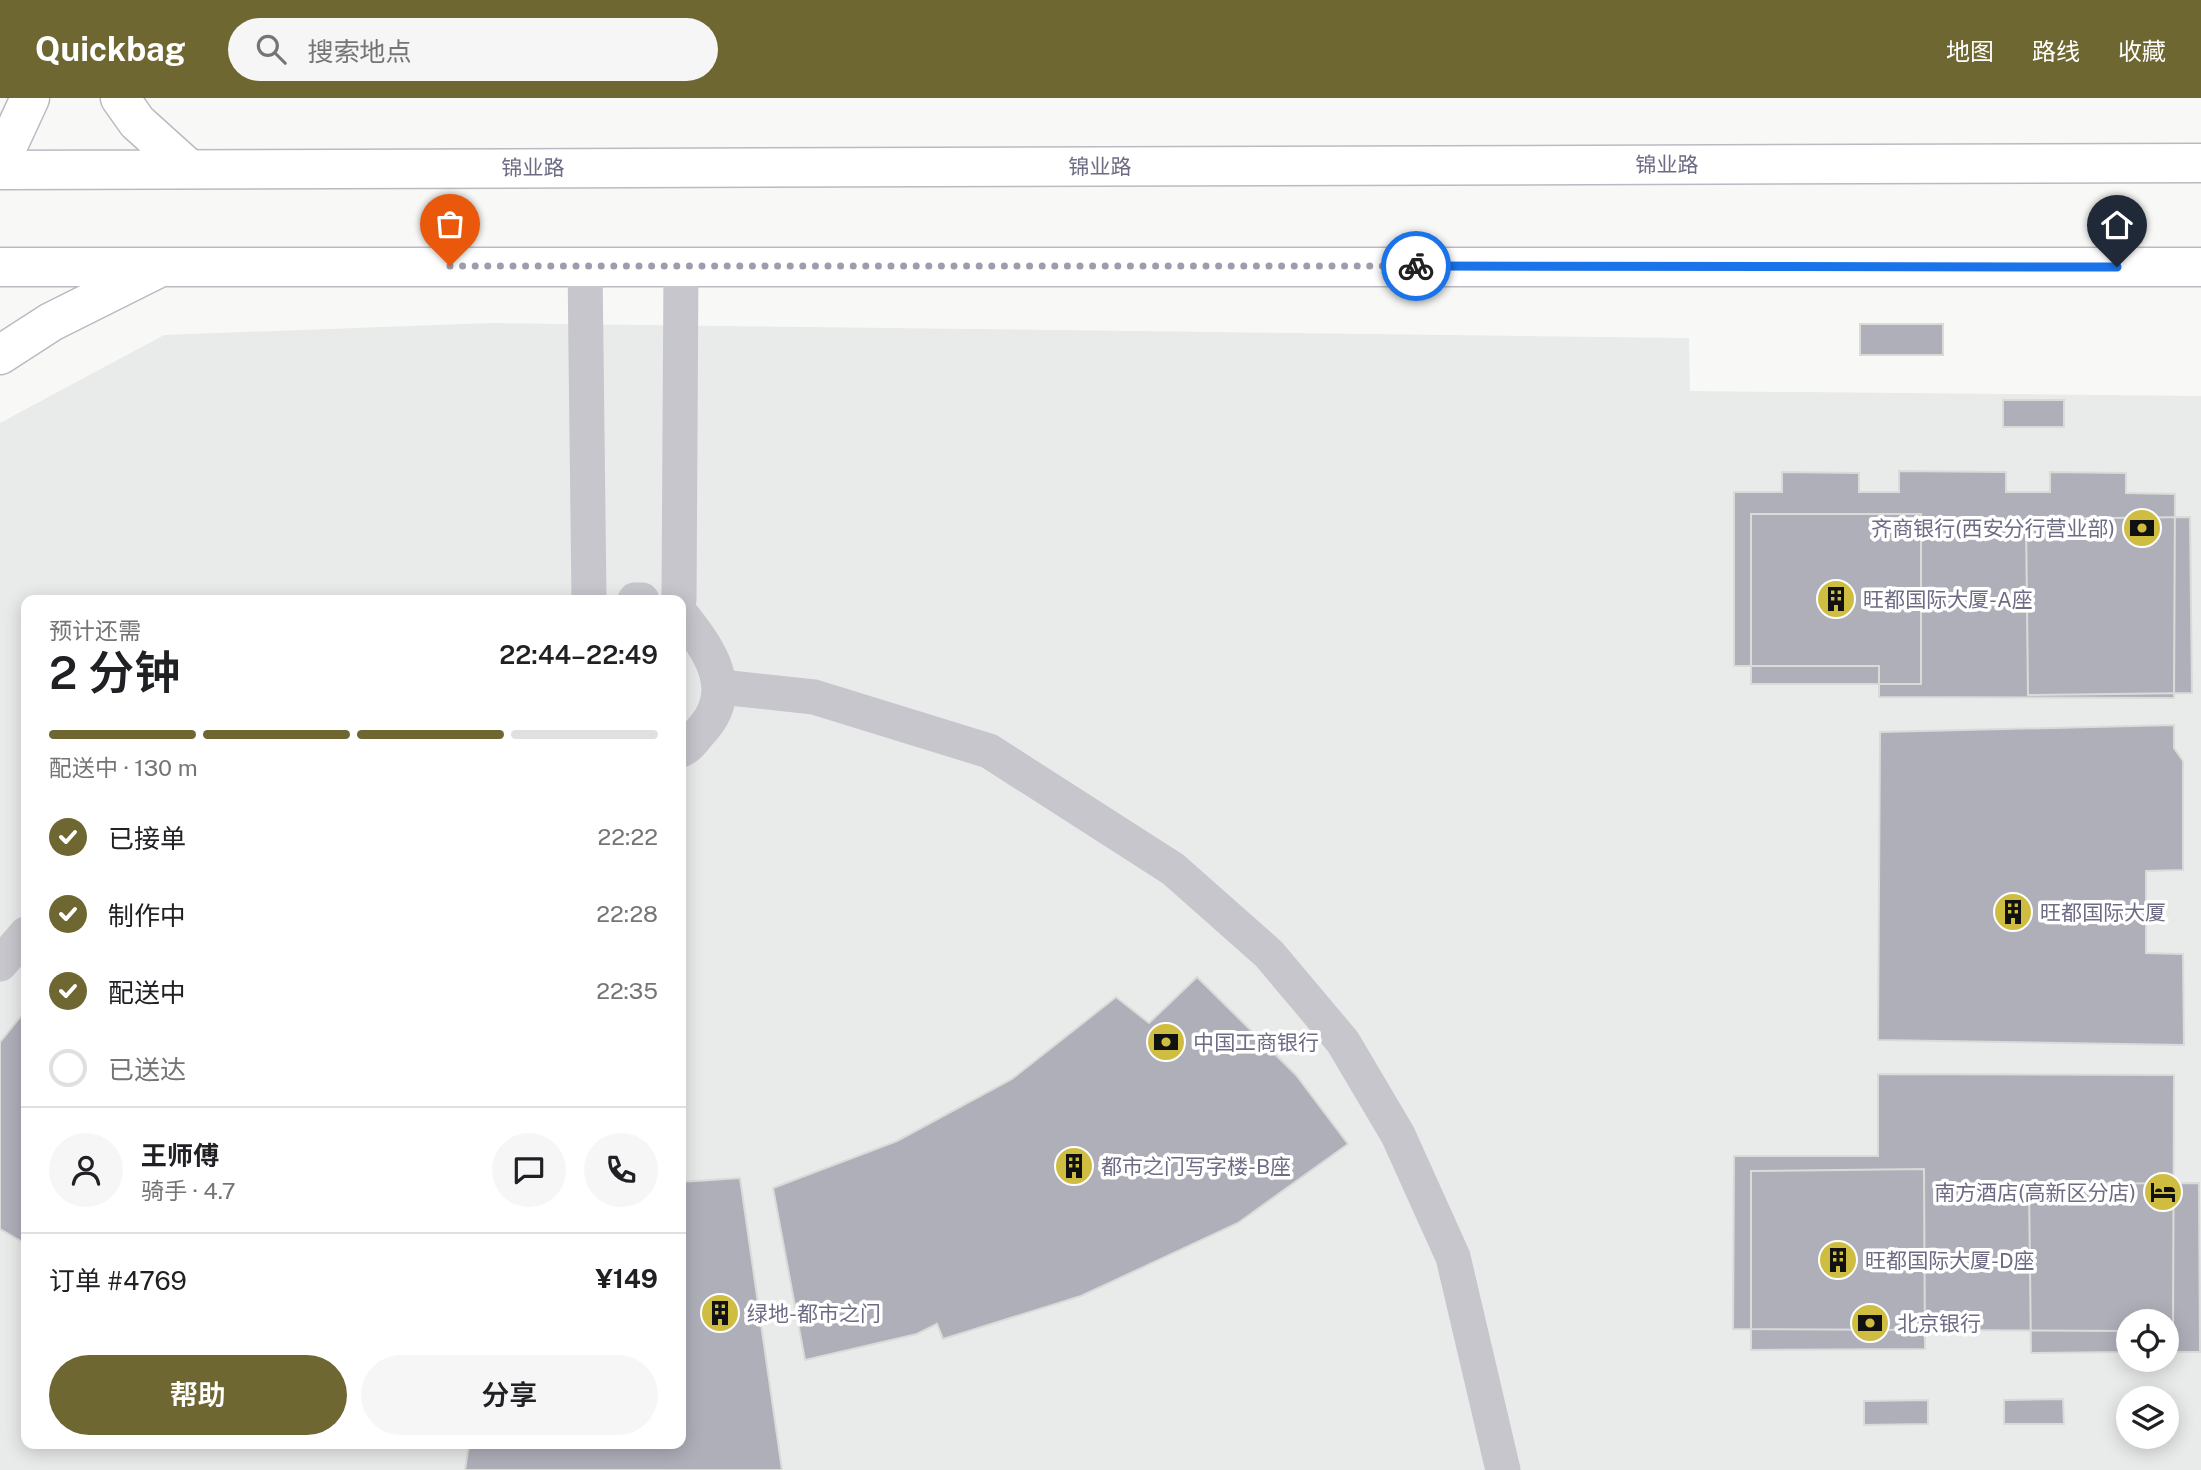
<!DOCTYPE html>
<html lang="zh">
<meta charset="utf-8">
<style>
:root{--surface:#fff;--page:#f6f6f6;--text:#202124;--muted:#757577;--line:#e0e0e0;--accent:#6f6731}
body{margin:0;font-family:"Public Sans","Noto Sans SC",sans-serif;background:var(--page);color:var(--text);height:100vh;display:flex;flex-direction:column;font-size:26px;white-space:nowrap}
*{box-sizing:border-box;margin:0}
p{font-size:23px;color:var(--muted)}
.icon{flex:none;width:38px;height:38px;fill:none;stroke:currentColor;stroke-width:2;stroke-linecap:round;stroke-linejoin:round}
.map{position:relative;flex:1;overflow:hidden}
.panel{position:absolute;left:21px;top:497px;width:665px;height:854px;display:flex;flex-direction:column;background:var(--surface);border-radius:14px;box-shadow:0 4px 18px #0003}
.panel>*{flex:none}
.tools{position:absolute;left:2116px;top:1211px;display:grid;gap:14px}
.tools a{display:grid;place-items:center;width:63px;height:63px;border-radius:50%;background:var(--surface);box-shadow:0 4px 18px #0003;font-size:35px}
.pin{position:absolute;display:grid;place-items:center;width:60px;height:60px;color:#fff;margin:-72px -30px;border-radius:50% 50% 50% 0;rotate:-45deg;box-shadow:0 0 7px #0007}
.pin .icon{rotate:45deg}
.courier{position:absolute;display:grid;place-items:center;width:70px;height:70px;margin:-35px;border:5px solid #1a73e8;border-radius:50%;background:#fff;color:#222;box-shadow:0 2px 9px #0007}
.summary em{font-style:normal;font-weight:600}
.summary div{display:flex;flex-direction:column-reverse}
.summary{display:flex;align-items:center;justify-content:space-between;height:119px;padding:0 28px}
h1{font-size:46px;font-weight:600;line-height:52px}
.bar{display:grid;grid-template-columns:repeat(4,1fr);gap:10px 7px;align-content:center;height:84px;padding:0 28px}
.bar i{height:9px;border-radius:5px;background:var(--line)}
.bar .current{background:var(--accent)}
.bar p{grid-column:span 4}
.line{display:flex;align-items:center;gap:18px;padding:0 28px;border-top:2px solid var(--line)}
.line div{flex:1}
.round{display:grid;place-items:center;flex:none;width:74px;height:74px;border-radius:37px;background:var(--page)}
ol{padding:0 28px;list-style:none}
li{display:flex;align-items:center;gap:21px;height:77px}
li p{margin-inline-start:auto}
li .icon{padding:7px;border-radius:50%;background:var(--accent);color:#fff;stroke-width:4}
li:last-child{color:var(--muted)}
li i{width:38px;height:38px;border:4px solid var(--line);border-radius:50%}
.primary-button{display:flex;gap:14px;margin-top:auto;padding:14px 28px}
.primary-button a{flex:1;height:80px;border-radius:42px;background:var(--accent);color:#fff;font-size:28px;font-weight:600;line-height:80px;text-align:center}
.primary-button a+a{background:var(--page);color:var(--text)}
header{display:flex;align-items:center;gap:42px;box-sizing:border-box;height:98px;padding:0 35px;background:var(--accent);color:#fff}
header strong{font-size:33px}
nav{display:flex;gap:38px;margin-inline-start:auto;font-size:24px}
.search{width:490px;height:63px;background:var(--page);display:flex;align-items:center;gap:18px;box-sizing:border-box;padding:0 24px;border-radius:38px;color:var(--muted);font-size:26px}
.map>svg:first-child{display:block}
.built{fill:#e9eaea;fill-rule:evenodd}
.building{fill:#afafba;stroke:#dadbd9;stroke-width:2}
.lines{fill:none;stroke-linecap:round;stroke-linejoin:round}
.secondary-casing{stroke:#bbbac2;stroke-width:41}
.minor{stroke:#c6c6cc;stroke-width:35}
.secondary{stroke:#fff;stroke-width:38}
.done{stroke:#9e9dad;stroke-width:7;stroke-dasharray:0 12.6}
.route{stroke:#1a73e8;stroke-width:9}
.labels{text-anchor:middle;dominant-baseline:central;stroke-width:7;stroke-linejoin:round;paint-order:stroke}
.street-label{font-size:21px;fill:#6e6c85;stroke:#fff}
.poi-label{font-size:21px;fill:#6e6c85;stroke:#fff;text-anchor:start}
</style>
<header>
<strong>Quickbag</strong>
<div class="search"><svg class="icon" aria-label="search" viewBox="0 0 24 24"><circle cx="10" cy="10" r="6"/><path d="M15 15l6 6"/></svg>搜索地点</div>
<nav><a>地图</a><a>路线</a><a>收藏</a></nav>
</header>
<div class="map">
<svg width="2201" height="1372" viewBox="0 0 2201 1372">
<rect width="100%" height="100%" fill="#f8f9f7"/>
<path class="built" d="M490,225L1689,240L1690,293L2201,298V1372H0V325L164,237ZM26,502H681V1346H26ZM2128,1223H2166V1262H2128ZM2128,1300H2166V1339H2128Z"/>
<path class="building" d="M1860,226H1943V257H1860Z
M2003,302H2064V329H2003Z
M1899,373L2006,374V394H2050V374L2126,375V395L2175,396L2174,600L1879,599V568H1734V394H1782V374L1859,375V394H1899Z
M1751,416H1921V586H1751Z
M2190,419L2192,595L2028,597L2026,421Z
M2174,627V650L2183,663V772L2146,773V855L2183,856L2184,947L1878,942L1880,634Z
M1197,879L1296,977L1348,1046L1238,1125L1081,1198L943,1241L937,1226L917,1236L805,1262L773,1090L897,1043L1012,981L1116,899L1149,925Z
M26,912V1146L0,1131V944Z
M1878,976L2174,977L2173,1233H2166V1223H2128V1233L1733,1231L1734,1058H1878Z
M1924,1071L1925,1251L1751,1252V1073Z
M740,1080L782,1372H465L469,1346H681V1084Z
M2199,1085L2200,1254H2166V1223H2128V1254L2031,1255L2029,1086Z
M2063,1301L2064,1326H2004V1302Z
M1928,1302V1326L1864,1327V1303Z"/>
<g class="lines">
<defs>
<path id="secondary" d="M120,0L137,24L188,70
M0,65L30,0
M0,72L2201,65
M0,169H2201
M0,257L51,224L155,172"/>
</defs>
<use href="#secondary" class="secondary-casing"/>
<path class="minor" d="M585,168L589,502
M635,502H642
M679,502L681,168
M681,516C710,552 739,593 700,634C694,641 689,649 681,652
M721,589L814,599L989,653L1173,771L1269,856L1343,944L1398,1037L1453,1159L1503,1372
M0,866L26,836"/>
<use href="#secondary" class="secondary"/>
</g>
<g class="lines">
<path class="done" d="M450,168H1416"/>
<path class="route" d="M1416,168L2117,169"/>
</g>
<defs>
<symbol id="bank-disc" viewBox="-11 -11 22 22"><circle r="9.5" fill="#cfbd41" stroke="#fff"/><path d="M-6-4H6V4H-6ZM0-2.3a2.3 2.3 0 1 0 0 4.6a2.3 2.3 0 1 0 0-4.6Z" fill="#111"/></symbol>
<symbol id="building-disc" viewBox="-11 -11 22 22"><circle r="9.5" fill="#cfbd41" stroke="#fff"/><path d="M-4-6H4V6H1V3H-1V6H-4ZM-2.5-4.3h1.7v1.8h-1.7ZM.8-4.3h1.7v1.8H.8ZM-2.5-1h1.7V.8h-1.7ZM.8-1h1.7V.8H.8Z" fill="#111"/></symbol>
<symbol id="hotel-disc" viewBox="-11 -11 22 22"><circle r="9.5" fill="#cfbd41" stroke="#fff"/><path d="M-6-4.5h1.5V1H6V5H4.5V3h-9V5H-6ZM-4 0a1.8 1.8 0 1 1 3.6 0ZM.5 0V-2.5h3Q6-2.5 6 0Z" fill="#111"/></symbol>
</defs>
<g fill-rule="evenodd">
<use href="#bank-disc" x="2120" y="408" width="44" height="44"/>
<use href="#building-disc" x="1814" y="479" width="44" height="44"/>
<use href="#building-disc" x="1991" y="792" width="44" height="44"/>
<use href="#bank-disc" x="1144" y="922" width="44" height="44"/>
<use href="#building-disc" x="1052" y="1046" width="44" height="44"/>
<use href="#hotel-disc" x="2141" y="1072" width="44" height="44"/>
<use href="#building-disc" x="1816" y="1140" width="44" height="44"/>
<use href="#building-disc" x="698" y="1193" width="44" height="44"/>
<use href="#bank-disc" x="1848" y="1203" width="44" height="44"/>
</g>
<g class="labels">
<g class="street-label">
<text x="1667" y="66">锦业路</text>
<text x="1100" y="68">锦业路</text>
<text x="533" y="69">锦业路</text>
</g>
<g class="poi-label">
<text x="2115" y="430" text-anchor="end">齐商银行(西安分行营业部)</text>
<text x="1863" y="501">旺都国际大厦-A座</text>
<text x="2040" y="814">旺都国际大厦</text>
<text x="1193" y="944">中国工商银行</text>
<text x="1101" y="1068">都市之门写字楼-B座</text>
<text x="2136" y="1094" text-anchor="end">南方酒店(高新区分店)</text>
<text x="1865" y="1162">旺都国际大厦-D座</text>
<text x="747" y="1215">绿地-都市之门</text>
<text x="1897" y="1225">北京银行</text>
</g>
</g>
</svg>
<div class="tools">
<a><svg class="icon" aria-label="locate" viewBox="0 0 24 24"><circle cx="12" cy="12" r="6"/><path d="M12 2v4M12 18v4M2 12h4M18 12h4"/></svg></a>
<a><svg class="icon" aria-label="layers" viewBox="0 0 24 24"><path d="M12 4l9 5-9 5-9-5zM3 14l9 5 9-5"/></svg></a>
</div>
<div class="pin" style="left:450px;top:168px;background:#ea580c"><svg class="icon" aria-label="bag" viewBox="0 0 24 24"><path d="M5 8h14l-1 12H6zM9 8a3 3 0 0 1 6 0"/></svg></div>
<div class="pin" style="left:2117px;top:169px;background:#1f2937"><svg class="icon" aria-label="home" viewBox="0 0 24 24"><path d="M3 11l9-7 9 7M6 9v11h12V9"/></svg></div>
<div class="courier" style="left:1416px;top:168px"><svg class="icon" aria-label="bike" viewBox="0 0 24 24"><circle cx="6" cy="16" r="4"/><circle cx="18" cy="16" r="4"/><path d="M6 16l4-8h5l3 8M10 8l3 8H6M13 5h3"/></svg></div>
<section class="panel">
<div class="summary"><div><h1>2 分钟</h1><p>预计还需</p></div><em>22:44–22:49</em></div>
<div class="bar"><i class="current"></i><i class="current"></i><i class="current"></i><i></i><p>配送中 · 130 m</p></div>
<ol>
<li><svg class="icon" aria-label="check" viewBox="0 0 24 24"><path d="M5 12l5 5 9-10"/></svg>已接单<p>22:22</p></li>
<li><svg class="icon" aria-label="check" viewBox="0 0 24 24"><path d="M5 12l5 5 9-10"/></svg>制作中<p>22:28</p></li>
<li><svg class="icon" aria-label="check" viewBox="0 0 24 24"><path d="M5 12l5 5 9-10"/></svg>配送中<p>22:35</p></li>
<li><i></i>已送达</li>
</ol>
<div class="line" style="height:126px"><a class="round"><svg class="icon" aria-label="person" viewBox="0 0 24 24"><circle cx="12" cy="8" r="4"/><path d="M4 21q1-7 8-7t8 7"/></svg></a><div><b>王师傅</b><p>骑手 · 4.7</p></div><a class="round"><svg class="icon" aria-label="chat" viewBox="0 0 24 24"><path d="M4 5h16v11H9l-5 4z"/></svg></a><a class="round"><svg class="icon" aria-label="phone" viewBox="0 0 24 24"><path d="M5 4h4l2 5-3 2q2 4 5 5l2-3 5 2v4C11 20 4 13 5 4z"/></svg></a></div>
<div class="line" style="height:91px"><div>订单 #4769</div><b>¥149</b></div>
<div class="primary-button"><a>帮助</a><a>分享</a></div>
</section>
</div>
